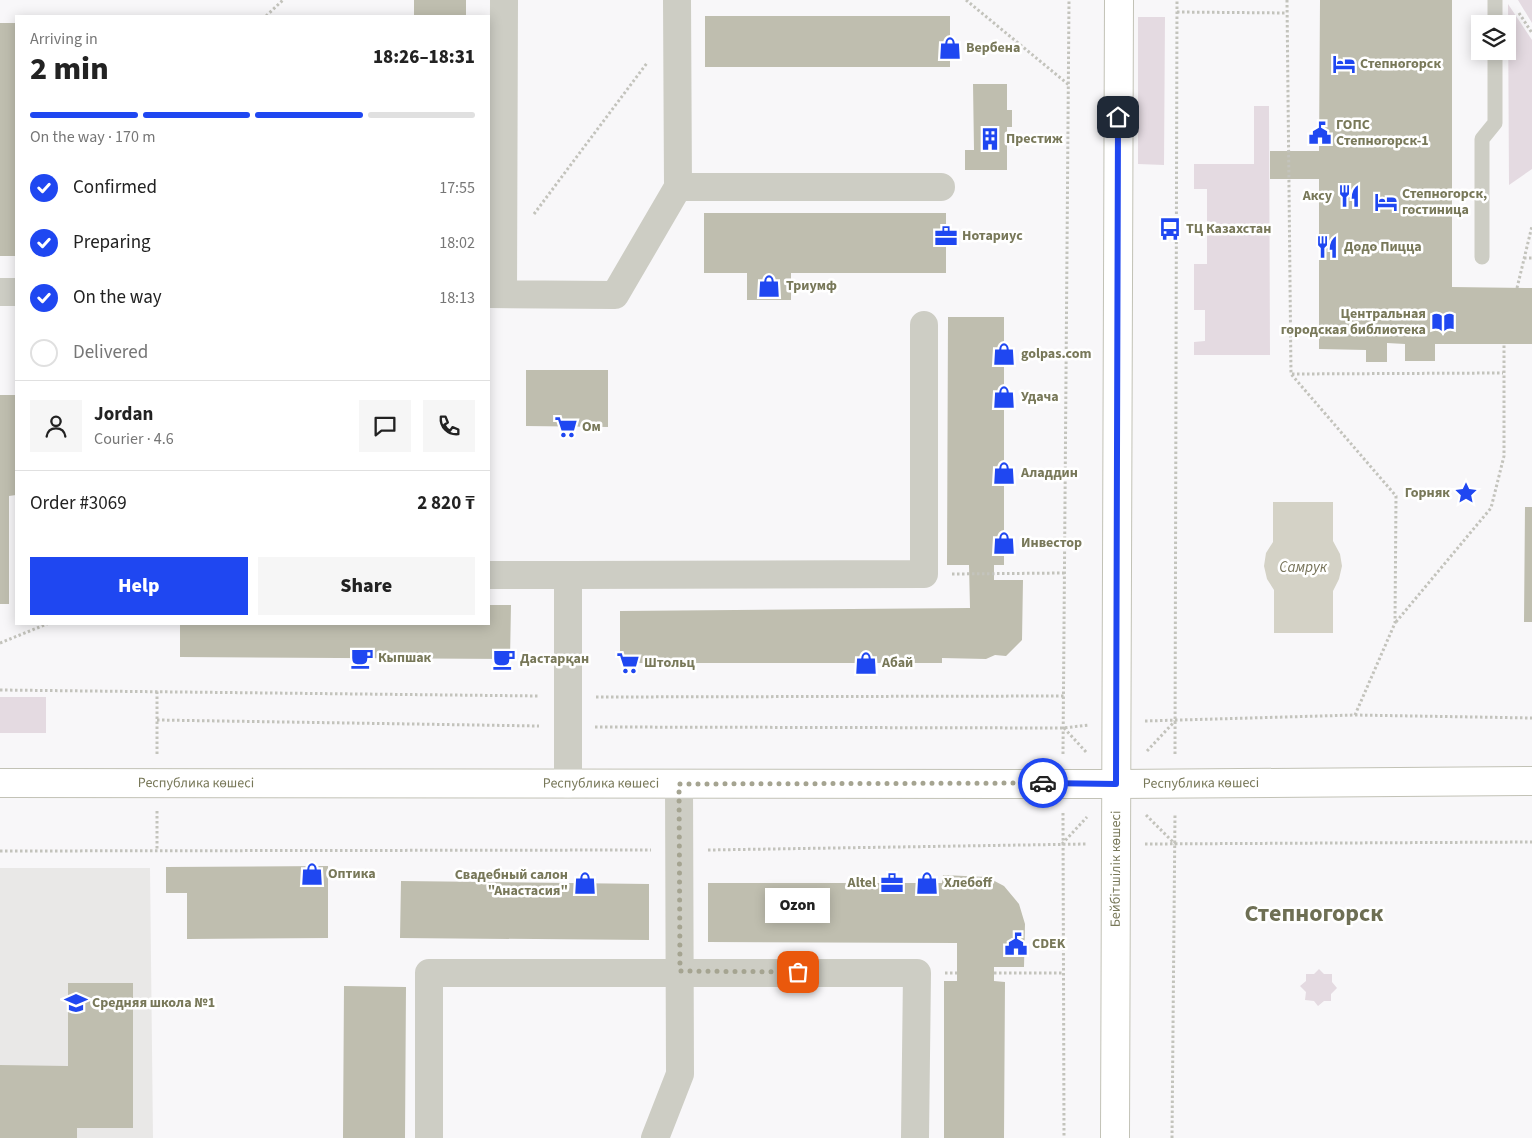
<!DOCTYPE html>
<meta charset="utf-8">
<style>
:root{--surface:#fff;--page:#f6f6f6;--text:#222;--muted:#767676;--line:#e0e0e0;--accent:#1f47f1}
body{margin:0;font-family:"Source Sans 3",sans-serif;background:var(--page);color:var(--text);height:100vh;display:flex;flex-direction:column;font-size:19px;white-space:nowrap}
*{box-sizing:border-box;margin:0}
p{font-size:16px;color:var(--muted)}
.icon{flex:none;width:28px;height:28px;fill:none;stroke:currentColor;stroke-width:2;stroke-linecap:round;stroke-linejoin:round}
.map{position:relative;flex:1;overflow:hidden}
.side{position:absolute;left:15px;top:15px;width:475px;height:610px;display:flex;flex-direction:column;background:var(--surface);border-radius:0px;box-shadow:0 2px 12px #0003}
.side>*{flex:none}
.tools{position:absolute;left:1471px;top:15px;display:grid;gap:10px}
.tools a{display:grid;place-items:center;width:45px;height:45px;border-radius:0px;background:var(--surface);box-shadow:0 2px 12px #0003;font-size:25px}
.pin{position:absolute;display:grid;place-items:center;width:42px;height:42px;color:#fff;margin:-21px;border-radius:10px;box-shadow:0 2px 8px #0006}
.courier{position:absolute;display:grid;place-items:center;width:50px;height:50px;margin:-25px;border:4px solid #1f47f1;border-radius:50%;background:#fff;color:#222;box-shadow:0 1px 6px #0007}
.bubble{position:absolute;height:35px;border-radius:0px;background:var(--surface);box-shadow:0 2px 12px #0003;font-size:16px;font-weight:800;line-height:35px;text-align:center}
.summary em{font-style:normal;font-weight:800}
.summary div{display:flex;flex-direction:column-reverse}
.summary{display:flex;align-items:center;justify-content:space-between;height:85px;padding:0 15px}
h1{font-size:32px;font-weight:800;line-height:38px}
.bar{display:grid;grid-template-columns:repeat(4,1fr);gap:8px 5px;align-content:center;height:60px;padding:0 15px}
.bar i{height:6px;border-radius:4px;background:var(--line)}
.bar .active{background:var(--accent)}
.bar p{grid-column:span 4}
.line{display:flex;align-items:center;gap:12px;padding:0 15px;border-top:1px solid var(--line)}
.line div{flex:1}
.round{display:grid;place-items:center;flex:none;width:52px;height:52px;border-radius:0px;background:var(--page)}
ol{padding:0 15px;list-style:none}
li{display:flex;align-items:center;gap:15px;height:55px}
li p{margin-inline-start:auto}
li .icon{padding:5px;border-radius:50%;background:var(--accent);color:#fff;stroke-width:4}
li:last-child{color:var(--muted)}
li i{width:28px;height:28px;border:2px solid var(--line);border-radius:50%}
.cta{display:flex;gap:10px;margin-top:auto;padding:10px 15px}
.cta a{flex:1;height:58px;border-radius:0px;background:var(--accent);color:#fff;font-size:20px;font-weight:800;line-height:58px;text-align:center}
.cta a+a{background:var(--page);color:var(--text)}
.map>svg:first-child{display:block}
.built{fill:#e9e8e7}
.green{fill:#e4dae1}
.water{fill:#d4d2c6}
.building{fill:#bfbeaf}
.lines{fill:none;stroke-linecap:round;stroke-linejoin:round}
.secondary-casing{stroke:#c2c2b6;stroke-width:30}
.path{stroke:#c3c3bc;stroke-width:3;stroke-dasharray:2.5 2.5;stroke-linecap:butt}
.lane{stroke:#cdcdc4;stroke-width:15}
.street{stroke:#cdcdc4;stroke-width:28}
.secondary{stroke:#fff;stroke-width:28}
.done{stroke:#a5a491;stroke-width:5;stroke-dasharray:0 9}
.route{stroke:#1f47f1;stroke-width:6}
.labels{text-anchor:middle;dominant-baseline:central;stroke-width:5;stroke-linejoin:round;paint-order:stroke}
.poi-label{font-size:14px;font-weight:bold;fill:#787859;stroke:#fff;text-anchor:start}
.street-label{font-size:14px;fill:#787859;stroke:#fff}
.water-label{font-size:15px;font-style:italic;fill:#767258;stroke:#fff}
.town-label{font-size:24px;font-weight:bold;fill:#6e6f54;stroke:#fff}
</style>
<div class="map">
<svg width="1532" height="1138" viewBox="0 0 1532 1138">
<rect width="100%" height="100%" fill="#f8f7f9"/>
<path class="built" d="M0,868H150L153,1138H0Z"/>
<path class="green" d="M1518,0H1532V23Z
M1508,4L1532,40V169L1509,185Z
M1138,17H1165L1164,165L1138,164Z
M1254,106H1269L1270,355H1194V342L1205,341V310H1194V264H1207V189H1194V164H1254Z
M0,697H46V733H0Z
M1319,969L1324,974H1332V982L1337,988L1331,994V1001H1324L1318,1006L1314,1001L1305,1000L1306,992L1300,986L1306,981V974H1314Z"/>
<path class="water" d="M1273,502H1333V541L1340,554L1342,566L1339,579L1333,591V633H1274V590L1267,579L1264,566L1266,553L1273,542Z"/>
<path class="building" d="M414,0H466V16H414Z
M1320,0H1452V287L1532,288V344H1435V361H1405V344L1387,343V362H1366V350L1319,349V179H1270V151H1319Z
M705,16H950V67H705Z
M0,23H16V256H0Z
M973,84H1007V110H1012V127H1007V170H965V150H974Z
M704,213H946V273H791V300H747V273H704Z
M948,317H1004V565H994V580H1023L1022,640L1006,656L995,655L986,659L942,658V663H620V611L970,608L969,565H947Z
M526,370H608V427L526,426Z
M0,395H16V495L9,496V604H0Z
M1525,507H1532V622H1524Z
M489,605H511L510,659L180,657V624H489Z
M328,866V938L187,939V893H166V867Z
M943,875L987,877L1004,886L1019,904L1025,924L1024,967H994V981L1005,982L1004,1138H944V981H957V943L708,942V883H942Z
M401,881L649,884V940L400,938Z
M68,983H133V1128H77V1138H0V1065L68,1066Z
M344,986L406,987L405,1138H343Z"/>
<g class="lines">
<defs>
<g id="secondary">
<path id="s1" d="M0,783L1116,784L1532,781"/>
<path id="s2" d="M1115,1138L1119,0"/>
</g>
</defs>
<use href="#secondary" class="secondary-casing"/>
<path class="path" d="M966,0L1069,85
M1177,12L1287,13
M1519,13L1532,33
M266,16L283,0
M534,214L647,63
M1524,258H1532
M1517,288L1532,226
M1292,374L1503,373
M952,574L1066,573
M1396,622L1491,508L1504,456V344
M0,643L47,624
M0,690L540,696
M596,697L1065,696
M1355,715L1532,718
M157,720L539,726
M1145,721L1355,715L1395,623L1396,496L1291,374L1287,0
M595,727L1063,728L1089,725
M1064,728L1087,753
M1147,751L1175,721
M157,754V690
M1063,754L1069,0
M1175,754L1177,0
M157,811V850
M1063,813L1064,1138
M1146,815L1175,844
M1062,844L1087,817
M1145,844L1532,842
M708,850L1086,844
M0,851L651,850
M945,973H957
M994,973H1064
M1172,1138L1175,813"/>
<path class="lane" d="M1495,0V24
M1482,257V139L1495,123V51"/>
<path class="street" d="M678,187H941
M0,292H16
M489,294L615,295L678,187L677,0
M503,294L504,0
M489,575H568V784
M568,575L924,574V325
M429,1138V973H917L915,1138
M655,1138L680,1074L679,784"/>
<use href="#secondary" class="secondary"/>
</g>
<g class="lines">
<path class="done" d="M798,972L680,971L679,784L1043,783"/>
<path class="route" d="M1043,783L1116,784L1118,117"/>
</g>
<defs>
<symbol id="shop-bare" viewBox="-9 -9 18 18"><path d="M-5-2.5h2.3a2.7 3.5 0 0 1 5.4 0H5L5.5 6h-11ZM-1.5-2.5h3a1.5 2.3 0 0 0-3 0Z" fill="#1f47f1" stroke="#fff" stroke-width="2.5" paint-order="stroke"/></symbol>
<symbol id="hotel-bare" viewBox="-9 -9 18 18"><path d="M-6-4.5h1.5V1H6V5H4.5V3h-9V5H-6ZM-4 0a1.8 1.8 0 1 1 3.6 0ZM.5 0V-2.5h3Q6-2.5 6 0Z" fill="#1f47f1" stroke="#fff" stroke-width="2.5" paint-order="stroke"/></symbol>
<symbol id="civic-bare" viewBox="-9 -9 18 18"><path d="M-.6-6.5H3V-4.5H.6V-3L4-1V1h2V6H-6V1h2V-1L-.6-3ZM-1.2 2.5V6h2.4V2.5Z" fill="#1f47f1" stroke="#fff" stroke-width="2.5" paint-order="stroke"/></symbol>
<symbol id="building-bare" viewBox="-9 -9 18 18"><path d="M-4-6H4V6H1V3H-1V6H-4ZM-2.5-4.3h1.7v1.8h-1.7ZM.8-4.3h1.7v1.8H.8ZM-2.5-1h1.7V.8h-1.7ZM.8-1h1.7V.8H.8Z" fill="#1f47f1" stroke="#fff" stroke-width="2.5" paint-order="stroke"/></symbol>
<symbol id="restaurant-bare" viewBox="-9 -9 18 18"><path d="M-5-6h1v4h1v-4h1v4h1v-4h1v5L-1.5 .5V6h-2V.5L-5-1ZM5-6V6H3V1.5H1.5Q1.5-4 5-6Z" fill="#1f47f1" stroke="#fff" stroke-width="2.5" paint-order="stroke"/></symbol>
<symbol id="bus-bare" viewBox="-9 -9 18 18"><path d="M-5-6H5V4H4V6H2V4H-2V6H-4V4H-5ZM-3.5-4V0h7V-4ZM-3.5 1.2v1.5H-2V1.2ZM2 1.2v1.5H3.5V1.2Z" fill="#1f47f1" stroke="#fff" stroke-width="2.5" paint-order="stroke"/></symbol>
<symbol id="office-bare" viewBox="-9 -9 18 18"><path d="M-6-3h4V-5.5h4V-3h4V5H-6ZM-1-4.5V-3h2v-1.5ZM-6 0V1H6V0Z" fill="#1f47f1" stroke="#fff" stroke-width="2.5" paint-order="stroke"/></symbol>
<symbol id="library-bare" viewBox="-9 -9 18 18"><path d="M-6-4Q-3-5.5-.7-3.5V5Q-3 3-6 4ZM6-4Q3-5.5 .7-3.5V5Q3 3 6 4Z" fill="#1f47f1" stroke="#fff" stroke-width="2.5" paint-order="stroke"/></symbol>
<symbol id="supermarket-bare" viewBox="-9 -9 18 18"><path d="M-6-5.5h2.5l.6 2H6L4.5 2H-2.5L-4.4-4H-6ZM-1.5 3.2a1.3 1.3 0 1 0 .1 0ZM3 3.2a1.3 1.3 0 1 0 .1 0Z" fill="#1f47f1" stroke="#fff" stroke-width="2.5" paint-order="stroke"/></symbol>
<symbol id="sight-bare" viewBox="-9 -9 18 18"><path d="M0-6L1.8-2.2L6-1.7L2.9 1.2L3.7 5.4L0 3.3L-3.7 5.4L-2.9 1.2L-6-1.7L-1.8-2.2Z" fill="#1f47f1" stroke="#fff" stroke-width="2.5" paint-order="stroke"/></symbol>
<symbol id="cafe-bare" viewBox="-9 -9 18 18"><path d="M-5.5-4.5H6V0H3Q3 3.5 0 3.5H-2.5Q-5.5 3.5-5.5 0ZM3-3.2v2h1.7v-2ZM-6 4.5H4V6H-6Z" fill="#1f47f1" stroke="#fff" stroke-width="2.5" paint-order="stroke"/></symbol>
<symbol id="school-bare" viewBox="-9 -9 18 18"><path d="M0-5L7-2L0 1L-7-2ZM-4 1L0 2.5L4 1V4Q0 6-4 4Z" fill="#1f47f1" stroke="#fff" stroke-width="2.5" paint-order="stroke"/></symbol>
</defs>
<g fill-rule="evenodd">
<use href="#shop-bare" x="934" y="32" width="32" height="32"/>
<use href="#hotel-bare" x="1328" y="48" width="32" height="32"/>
<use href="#civic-bare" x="1304" y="117" width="32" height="32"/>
<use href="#building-bare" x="974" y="123" width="32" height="32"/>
<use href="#restaurant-bare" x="1333" y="180" width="32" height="32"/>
<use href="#hotel-bare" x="1370" y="186" width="32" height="32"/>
<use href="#bus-bare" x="1154" y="213" width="32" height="32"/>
<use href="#office-bare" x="930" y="220" width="32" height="32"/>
<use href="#restaurant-bare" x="1311" y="231" width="32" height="32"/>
<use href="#shop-bare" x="753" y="270" width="32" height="32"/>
<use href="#library-bare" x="1427" y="306" width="32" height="32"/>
<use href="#shop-bare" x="988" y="338" width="32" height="32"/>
<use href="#shop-bare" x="988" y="381" width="32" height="32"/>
<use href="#supermarket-bare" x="550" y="411" width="32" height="32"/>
<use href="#shop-bare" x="988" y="457" width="32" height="32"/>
<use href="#sight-bare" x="1450" y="477" width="32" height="32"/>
<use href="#shop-bare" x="988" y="527" width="32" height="32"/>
<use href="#cafe-bare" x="346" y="642" width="32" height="32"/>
<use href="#cafe-bare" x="488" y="643" width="32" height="32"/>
<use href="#supermarket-bare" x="612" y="647" width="32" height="32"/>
<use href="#shop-bare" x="850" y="647" width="32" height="32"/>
<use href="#shop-bare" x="296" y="858" width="32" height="32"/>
<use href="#shop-bare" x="569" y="867" width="32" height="32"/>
<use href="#office-bare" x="876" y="867" width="32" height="32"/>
<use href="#shop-bare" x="911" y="867" width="32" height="32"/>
<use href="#civic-bare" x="1000" y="928" width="32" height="32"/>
<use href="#school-bare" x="60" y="987" width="32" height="32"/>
</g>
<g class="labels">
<g class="poi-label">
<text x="966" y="48">Вербена</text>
<text x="1360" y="64">Степногорск</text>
<text x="1336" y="125">ГОПС<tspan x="1336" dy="16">Степногорск-1</tspan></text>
<text x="1006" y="139">Престиж</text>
<text x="1402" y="194">Степногорск,<tspan x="1402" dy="16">гостиница</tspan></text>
<text x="1332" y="196" text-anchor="end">Аксу</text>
<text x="1186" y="229">ТЦ Казахстан</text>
<text x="962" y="236">Нотариус</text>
<text x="1344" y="247">Додо Пицца</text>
<text x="786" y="286">Триумф</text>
<text x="1426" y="314" text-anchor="end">Центральная<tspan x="1426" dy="16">городская библиотека</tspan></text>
<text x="1021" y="354">golpas.com</text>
<text x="1021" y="397">Удача</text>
<text x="582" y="427">Ом</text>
<text x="1021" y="473">Аладдин</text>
<text x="1450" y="493" text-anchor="end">Горняк</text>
<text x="1021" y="543">Инвестор</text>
<text x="378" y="658">Кыпшак</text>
<text x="520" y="659">Дастарқан</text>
<text x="644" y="663">Штольц</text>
<text x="882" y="663">Абай</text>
<text x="328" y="874">Оптика</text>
<text x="568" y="875" text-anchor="end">Свадебный салон<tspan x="568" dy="16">"Анастасия"</tspan></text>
<text x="876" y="883" text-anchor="end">Altel</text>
<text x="944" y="883">Хлебoff</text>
<text x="1032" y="944">CDEK</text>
<text x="92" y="1003">Средняя школа №1</text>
</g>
<g class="street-label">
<text stroke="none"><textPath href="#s1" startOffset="196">Республика көшесі</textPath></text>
<text stroke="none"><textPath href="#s1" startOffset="601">Республика көшесі</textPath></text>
<text stroke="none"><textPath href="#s1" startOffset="1201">Республика көшесі</textPath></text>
<text stroke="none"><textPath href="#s2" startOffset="269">Бейбітшілік көшесі</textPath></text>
</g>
<g class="water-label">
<text x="1303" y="567">Самрук</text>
</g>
<g class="town-label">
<text x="1314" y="913">Степногорск</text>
</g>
</g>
</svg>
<div class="tools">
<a><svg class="icon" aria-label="layers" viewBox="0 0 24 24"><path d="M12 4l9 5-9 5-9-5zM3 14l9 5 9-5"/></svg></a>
</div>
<div class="pin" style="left:798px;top:972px;background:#ea580c"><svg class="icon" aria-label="bag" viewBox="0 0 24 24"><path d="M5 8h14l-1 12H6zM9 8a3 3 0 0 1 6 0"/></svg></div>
<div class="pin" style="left:1118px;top:117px;background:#1f2937"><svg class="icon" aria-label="home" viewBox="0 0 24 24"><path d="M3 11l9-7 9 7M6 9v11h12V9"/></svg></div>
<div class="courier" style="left:1043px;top:783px"><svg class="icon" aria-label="car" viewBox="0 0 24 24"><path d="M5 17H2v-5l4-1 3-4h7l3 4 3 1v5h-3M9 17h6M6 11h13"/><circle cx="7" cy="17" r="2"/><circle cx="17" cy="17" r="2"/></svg></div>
<div class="bubble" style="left:765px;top:888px;width:65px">Ozon</div>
<section class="side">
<div class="summary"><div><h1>2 min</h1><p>Arriving in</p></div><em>18:26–18:31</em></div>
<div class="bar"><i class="active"></i><i class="active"></i><i class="active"></i><i></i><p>On the way · 170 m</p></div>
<ol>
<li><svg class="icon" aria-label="check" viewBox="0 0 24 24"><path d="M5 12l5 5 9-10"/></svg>Confirmed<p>17:55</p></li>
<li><svg class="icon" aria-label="check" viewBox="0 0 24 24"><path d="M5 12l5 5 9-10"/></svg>Preparing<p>18:02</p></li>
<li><svg class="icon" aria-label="check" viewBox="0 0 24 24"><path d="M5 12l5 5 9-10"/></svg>On the way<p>18:13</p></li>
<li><i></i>Delivered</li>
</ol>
<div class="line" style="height:90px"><a class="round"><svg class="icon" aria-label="person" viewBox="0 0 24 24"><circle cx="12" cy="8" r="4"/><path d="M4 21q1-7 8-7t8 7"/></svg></a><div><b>Jordan</b><p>Courier · 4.6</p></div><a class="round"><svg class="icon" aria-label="chat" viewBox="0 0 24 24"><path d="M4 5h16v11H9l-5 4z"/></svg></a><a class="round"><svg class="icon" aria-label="phone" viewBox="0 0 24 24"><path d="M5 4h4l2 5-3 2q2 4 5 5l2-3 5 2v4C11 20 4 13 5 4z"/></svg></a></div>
<div class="line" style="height:65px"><div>Order #3069</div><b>2 820 ₸</b></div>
<div class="cta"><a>Help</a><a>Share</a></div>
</section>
</div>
